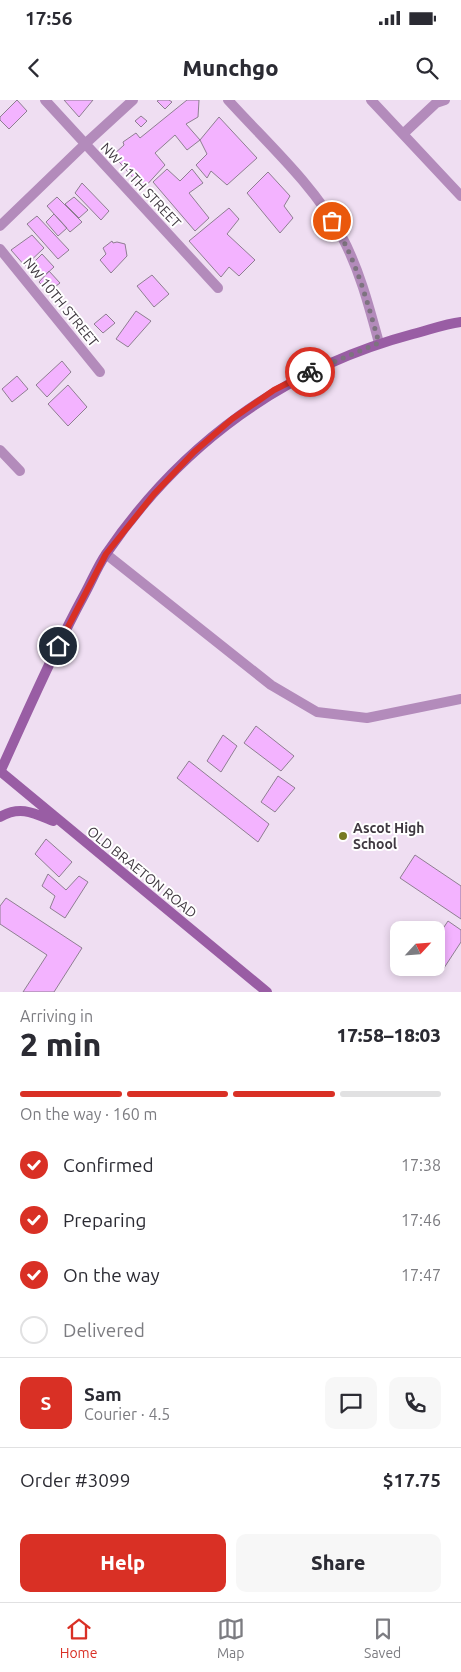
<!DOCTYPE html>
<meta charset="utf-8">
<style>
:root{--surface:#fff;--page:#f7f7f7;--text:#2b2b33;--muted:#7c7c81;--line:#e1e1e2;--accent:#d93025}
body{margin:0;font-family:Ubuntu,sans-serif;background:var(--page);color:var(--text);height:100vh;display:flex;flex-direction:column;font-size:19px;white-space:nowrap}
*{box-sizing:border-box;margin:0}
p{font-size:16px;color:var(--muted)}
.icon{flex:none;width:28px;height:28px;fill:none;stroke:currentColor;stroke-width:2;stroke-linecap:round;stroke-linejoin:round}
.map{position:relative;height:892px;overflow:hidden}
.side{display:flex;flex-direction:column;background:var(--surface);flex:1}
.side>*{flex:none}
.needle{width:32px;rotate:64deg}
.fabs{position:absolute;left:390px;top:821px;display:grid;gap:10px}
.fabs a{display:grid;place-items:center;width:55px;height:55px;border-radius:10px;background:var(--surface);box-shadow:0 2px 8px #0003;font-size:25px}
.pin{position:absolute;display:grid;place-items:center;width:42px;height:42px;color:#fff;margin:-21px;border:2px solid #fff;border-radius:50%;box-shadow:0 1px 5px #0007}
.courier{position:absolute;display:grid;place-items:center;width:50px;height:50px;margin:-25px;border:4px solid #d93025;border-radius:50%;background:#fff;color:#222;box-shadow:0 1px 6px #0007}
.summary em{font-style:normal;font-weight:800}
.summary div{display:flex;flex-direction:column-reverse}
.summary{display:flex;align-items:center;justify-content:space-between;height:85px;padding:0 20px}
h1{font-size:32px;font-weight:800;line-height:38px}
.bar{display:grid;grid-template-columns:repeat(4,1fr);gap:8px 5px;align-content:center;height:60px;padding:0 20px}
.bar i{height:6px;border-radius:4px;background:var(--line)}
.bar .selected{background:var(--accent)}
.bar p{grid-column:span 4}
.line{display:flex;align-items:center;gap:12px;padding:0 20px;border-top:1px solid var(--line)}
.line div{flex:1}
.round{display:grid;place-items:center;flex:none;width:52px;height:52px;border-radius:10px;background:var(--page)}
ol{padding:0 20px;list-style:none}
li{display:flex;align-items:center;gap:15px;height:55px}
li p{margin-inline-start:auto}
li .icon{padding:5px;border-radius:50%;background:var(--accent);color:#fff;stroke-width:4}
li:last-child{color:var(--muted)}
li i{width:28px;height:28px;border:2px solid var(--line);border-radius:50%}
.primary-button{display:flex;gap:10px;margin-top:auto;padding:10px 20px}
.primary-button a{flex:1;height:58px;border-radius:10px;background:var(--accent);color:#fff;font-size:20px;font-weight:800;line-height:58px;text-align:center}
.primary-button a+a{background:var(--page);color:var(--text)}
.status{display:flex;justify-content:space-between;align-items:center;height:35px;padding:0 25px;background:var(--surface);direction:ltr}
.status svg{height:14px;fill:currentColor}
header{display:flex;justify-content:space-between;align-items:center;height:65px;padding:0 20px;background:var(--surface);font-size:22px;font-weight:800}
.tab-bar{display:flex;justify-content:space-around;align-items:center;height:70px;border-top:1px solid var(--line);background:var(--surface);font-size:14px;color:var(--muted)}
.tab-bar a{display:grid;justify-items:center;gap:2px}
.tab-bar .selected{color:var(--accent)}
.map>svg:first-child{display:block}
.building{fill:#f3b3ff;stroke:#8e7e91}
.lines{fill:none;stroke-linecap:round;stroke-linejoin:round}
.street{stroke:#b38bbb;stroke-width:10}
.secondary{stroke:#995da4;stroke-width:10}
.done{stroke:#7d737f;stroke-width:5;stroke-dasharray:0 9}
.route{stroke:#d93025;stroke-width:6}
.poi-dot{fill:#777a22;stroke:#fff;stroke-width:2}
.labels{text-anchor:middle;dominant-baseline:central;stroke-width:4;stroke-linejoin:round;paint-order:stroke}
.street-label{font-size:14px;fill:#403941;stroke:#fff}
.poi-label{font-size:14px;font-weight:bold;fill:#403941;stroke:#fff;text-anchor:start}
</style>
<div class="status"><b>17:56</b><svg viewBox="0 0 49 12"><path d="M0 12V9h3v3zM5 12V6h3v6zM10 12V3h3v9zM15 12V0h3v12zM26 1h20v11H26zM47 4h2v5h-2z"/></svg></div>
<header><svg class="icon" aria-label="back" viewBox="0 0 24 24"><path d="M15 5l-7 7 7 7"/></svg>Munchgo<svg class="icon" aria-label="search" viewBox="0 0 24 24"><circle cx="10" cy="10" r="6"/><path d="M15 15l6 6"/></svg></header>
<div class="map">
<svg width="461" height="892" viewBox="0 0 461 892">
<rect width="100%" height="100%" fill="#efdef2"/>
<path class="building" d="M17,0L27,11L9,29L0,20V17Z
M64,0H93L79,17Z
M159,0H169L172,2L165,9L157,1Z
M187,0H199L198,17L186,24L200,40L187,50L175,35L155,53L165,65L143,89L113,55L124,45L123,42L136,33L140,38Z
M141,16L147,21L141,27L135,21Z
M219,17L257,58L227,85L211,71L207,78L196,65L207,54L200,40Z
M167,69L180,81L192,69L203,83L189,93L209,118L195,131L153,82Z
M268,72L290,96L284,106L293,118L280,133L247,93Z
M82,83L109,111L101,120L75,93Z
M57,97L82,122L70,132L47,106Z
M74,97L88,110L79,118L65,104Z
M229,108L239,119L227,134L255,160L239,176L229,167L221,177L189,141Z
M54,114L67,128L58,136L46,122Z
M37,116L69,150L58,159L27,124Z
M32,135L44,148L25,166L11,150Z
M112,141L113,143L117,142L125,144L127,156L111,173L100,160L106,154L103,148Z
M42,154L54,167L43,177L32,164Z
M49,171L60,183L48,192L39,182Z
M152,175L169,194L154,207L137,186Z
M136,211L151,221L128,247L116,239Z
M106,214L115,223L103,233L94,224Z
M62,261L71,272L47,297L36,285Z
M17,276L28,289L12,302L2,289Z
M68,285L87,307L68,326L48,304Z
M256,626L294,656L281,671L244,643Z
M223,635L237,646L221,672L207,661Z
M189,661L269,724L258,742L177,678Z
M278,676L295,688L275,712L261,702Z
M46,739L72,762L59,777L35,754Z
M415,755L461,786V819L400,778Z
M48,774L66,790L79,776L88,782L65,818L50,808L55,796L42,786Z
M6,798L82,848L54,892H23L47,855L0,824V806Z
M448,821L461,830V842L442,871L435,868L436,839Z"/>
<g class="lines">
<path class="street" d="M45,0L218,188
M228,0C267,43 313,84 341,135C359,168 369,206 379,243
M371,0L461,96
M403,34L436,3L445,0
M0,126L85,44L133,0
M0,149L100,272
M0,350L20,371
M106,454L271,585L317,612L367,618L461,599"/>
<path class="secondary" d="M0,671L267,892
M0,672C27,613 52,554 83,497C91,483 97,467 106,454C181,344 285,268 413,234C429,230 445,224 461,222
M0,717C20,705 34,713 53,721"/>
</g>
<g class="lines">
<path class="done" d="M310,272L379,243C367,201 356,158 332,121"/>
<path class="route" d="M58,546L106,454L154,394L194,352L232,319L274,290L310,272"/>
</g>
<circle class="poi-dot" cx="343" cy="736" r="5"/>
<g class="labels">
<g class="street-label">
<text transform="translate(141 85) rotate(47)">NW 11TH STREET</text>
<text transform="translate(61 202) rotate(51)">NW 10TH STREET</text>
<text transform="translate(142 772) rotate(39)">OLD BRAETON ROAD</text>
</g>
<g class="poi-label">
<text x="353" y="728">Ascot High<tspan x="353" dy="16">School</tspan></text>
</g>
</g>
</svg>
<div class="fabs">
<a><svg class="needle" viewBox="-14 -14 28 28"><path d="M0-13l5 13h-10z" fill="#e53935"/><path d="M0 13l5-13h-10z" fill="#7c7c81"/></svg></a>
</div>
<div class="pin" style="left:332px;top:121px;background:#ea580c"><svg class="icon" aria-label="bag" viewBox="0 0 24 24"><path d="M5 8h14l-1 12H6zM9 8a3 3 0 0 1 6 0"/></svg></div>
<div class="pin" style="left:58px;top:546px;background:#1f2937"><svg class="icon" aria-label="home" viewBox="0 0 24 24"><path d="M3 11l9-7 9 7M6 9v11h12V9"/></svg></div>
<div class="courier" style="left:310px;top:272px"><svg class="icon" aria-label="bike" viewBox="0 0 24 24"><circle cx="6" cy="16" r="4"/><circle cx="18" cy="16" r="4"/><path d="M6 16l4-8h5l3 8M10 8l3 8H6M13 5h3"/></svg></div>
</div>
<section class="side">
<div class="summary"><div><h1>2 min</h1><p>Arriving in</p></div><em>17:58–18:03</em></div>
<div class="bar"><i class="selected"></i><i class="selected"></i><i class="selected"></i><i></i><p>On the way · 160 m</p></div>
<ol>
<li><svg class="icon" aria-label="check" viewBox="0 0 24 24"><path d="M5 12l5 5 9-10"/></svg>Confirmed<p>17:38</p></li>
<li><svg class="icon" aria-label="check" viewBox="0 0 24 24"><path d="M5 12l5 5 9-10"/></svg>Preparing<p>17:46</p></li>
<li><svg class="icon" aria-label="check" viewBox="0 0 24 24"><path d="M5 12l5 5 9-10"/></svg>On the way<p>17:47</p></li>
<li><i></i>Delivered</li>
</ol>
<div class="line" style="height:90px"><b class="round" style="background:var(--accent);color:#fff">S</b><div><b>Sam</b><p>Courier · 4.5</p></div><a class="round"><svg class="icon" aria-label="chat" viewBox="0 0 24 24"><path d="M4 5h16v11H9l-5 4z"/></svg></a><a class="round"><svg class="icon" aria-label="phone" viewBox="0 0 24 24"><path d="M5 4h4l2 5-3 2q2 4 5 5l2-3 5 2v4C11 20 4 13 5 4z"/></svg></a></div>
<div class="line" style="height:65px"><div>Order #3099</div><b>$17.75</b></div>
<div class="primary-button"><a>Help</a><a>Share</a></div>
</section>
<nav class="tab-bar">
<a class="selected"><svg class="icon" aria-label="home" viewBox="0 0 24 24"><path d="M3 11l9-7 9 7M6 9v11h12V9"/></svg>Home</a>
<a><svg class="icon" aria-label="map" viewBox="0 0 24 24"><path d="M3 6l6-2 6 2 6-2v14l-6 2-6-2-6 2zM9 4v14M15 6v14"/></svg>Map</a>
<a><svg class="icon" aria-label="saved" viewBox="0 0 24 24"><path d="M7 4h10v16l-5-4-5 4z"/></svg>Saved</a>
</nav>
